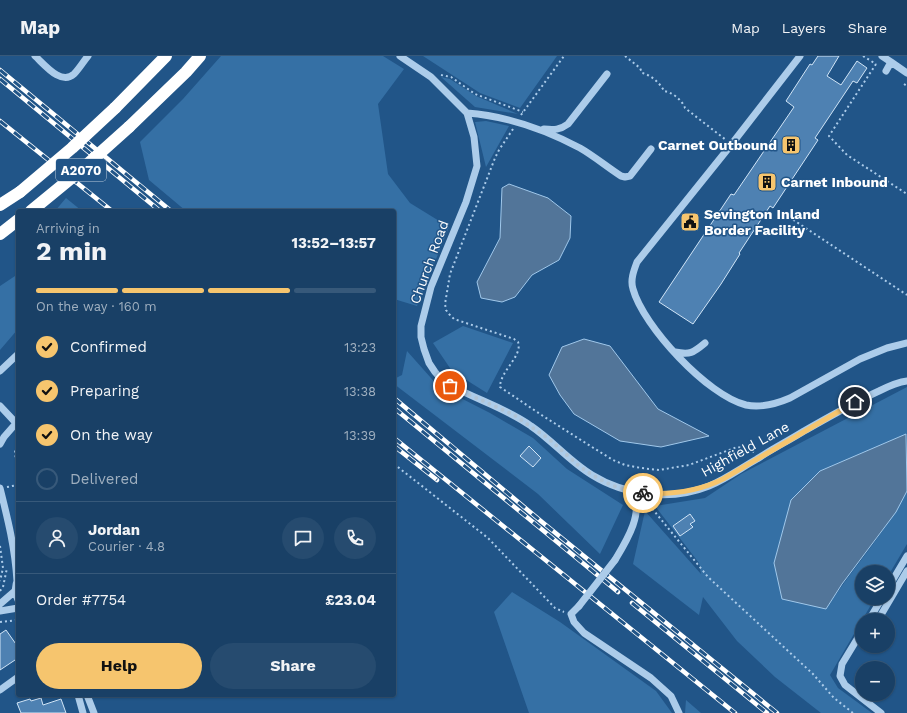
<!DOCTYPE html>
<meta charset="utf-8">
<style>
:root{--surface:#194066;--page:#264b6f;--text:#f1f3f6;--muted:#9fafbf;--line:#37597a;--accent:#f6c56e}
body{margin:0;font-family:"Work Sans",sans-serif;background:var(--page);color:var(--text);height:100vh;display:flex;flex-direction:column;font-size:15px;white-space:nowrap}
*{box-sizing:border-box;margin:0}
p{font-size:13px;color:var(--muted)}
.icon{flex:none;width:22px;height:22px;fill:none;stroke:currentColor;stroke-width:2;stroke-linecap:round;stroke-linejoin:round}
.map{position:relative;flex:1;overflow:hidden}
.side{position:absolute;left:16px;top:153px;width:380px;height:488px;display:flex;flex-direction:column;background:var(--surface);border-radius:4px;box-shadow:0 1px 3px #0004,0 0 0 1px var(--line)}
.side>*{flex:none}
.buttons{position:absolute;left:855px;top:509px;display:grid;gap:8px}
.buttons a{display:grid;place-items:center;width:40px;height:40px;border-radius:50%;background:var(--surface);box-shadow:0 1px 3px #0004,0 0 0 1px var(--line);font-size:20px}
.pin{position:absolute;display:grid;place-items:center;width:34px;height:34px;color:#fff;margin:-17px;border:2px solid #fff;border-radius:50%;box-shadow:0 1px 4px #0007}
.courier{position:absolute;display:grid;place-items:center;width:40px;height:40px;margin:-20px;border:3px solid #f6c56e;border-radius:50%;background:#fff;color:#222;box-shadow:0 1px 5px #0007}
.headline em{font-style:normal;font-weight:700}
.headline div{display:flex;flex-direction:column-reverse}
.headline{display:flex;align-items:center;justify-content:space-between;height:68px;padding:0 20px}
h1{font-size:26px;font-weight:700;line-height:30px}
.bar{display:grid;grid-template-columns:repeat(4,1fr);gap:6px 4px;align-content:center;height:48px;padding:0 20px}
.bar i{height:5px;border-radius:3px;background:var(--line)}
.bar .selected{background:var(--accent)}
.bar p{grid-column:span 4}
.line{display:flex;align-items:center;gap:10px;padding:0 20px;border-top:1px solid var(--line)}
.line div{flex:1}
.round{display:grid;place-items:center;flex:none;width:42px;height:42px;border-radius:21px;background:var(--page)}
ol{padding:0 20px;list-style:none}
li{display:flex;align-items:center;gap:12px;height:44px}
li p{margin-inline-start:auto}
li .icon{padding:4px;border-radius:50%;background:var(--accent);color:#111;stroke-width:4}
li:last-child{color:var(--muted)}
li i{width:22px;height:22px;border:2px solid var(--line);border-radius:50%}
.button{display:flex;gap:8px;margin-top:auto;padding:8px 20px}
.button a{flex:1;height:46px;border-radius:24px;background:var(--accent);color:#111;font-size:16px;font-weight:700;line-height:46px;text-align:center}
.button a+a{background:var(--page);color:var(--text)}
header{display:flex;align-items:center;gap:24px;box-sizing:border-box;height:56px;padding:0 20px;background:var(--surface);border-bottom:1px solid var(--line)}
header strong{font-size:19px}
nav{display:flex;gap:22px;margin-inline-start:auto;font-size:14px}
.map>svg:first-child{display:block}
.green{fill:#3570a5;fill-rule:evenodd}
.water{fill:#527599;stroke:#a0c8eb}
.building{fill:#4e81b2;stroke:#d1e5f7}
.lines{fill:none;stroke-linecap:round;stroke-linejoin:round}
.path{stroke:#acccea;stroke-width:2;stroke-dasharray:2 3;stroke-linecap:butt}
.minor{stroke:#acccea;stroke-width:7}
.highway{stroke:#fff;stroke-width:12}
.rail-casing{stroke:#fff;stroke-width:4.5}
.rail{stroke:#215588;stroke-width:3;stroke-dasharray:9;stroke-linecap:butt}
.minor-bridge{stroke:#acccea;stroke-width:7}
.highway-bridge{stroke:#fff;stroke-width:12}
.done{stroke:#b1c4d5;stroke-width:4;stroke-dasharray:0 7.2}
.route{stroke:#f6c56e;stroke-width:5}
.labels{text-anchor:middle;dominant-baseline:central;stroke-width:3;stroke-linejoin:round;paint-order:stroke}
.shield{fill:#215588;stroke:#bcccdb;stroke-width:1}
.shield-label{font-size:13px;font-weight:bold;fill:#fff}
.poi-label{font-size:14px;font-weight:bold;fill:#fff;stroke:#215588;text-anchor:start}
.street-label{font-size:14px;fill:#fff;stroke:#215588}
</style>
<header>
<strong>Map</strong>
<nav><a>Map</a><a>Layers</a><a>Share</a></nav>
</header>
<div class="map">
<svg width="907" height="657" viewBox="0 0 907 657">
<rect width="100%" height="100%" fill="#215588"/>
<path class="green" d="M221,0H383L404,13L378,48L388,118L410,147L449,171L417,250L394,243V155H186L149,124L140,86L183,43Z
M423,0H557L520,52L480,37Z
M441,21L450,23L476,40L518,58L475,51Z
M486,65L509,70L486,111L475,66Z
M66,142L82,155H55Z
M18,218V273L0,294V230Z
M463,270L513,287L487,337L452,315L433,287Z
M407,295L439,331L490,357L533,382L567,413L623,449L600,498L538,438L394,328V323L402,319ZM529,390L541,402L533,411Z
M907,331V378L820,415L791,444L826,553C852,513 885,477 907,435V488L888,520V516H862V542H875L830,619L838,632L872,657H821L775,621L737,585L703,541L699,559L633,508L645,455L701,518L699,507L655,450L705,442L741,418ZM690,458L695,465L690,468L692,471L680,480L673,470Z
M512,536L560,566L656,635L672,657H529L494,556Z
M686,644L701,657H685Z"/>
<path class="water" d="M509,128L548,142L571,160L570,182L559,204L532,219L515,241L502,246L481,242L477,226L500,182L502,132Z
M584,283L610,290L658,353L709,380L661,391L620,385L574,358L560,339L549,319L562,291Z
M906,378L907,435L896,456L842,528L826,553L782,543L774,507L791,444L820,415Z"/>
<path class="building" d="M818,0H839L827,20L841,29L857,5L867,12L857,27L853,25L815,82L818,84L773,152L770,150L739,197L740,198L721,228L693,268L659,246L731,138L734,139L794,51L786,45L810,8L812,9Z
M529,390L541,402L533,411L520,400Z
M690,458L695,465L690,468L693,471L680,480L673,470Z
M6,574L18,591V602L0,614V578Z
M41,642L43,649L61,643L66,657H21L17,647L30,643L31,645Z"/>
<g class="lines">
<path class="path" d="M625,0L640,12L642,17C651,19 660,27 664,35C672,36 682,44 685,52L726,84
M863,0L876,8
M876,8L829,80L847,99L907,138
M441,19L451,21L475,38L523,56
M904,28L907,30
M521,59L564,0
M513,73L499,94L495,102L450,218L445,248L446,254L449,258L454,263L514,283L518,286C523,300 500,315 500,331L543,360L592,391L613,404L625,409L641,412L659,414L689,409L737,391L744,392L754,396
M789,161L907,239
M18,390L15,396L18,423
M394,408L488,482L555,552L564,556
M7,431L18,429
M646,445L708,521L813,618L834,642L853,657
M0,490L3,512L0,525
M0,535L3,531L7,512
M0,566L18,564"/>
<path class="minor" d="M35,0C44,8 61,30 74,18C79,13 83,6 88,0
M400,0L431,21L467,57L474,81L477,110L466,146L431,231L421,270V281L424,293L429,307L435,316L442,324L450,329C477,344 506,352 531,370C553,385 570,406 592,419C626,440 672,445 709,430C726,423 741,412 757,403C772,393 788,385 804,375C829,361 853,347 879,335C887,331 897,326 907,325
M800,0L731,89L637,206C634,214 630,224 633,233C643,270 708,340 746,349C761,352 776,348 790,342L860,303L887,292L907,287
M882,0L891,6
M886,15L891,6L907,17
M467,57C507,60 544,73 580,92C594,100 607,111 621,120L625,121L630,120L651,93
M544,73C554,74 560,74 568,68L607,18
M675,296C690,299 693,297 705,287
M0,315L18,298
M0,350L16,367
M0,388L4,381L18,365
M0,432C8,464 15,492 17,525
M615,504C626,486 646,454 631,435
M18,522C15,530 14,536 18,544
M888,532L907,500
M0,548L15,535
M579,550L571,558L574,566L584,577L651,622L671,640L679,657
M0,555L18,552
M869,564L882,542
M878,564L907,515
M862,575L842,608L840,620L845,629L881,657
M0,634L18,621
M78,639L83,657
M87,639L94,657"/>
<path class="highway" d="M115,52L166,0
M129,71L186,16L200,0
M0,149L20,136
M0,178L18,164"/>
<defs>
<path id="rail" d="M0,14L171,155
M0,23L160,155
M0,65L112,155
M394,342L542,466L777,657
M394,352L618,536
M394,382L735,657
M394,390L437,424
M632,547L767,657"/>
</defs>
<use href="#rail" class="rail-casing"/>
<use href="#rail" class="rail"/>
<path class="minor-bridge" d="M579,550L615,504"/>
<path class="highway-bridge" d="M20,136L72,92L115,52
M31,155L81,114L129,71"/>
</g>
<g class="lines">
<path class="done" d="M450,330L514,359L549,383L578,409L592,419L611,429L631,435L643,437"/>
<path class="route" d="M643,437C671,439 697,436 723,423L855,346"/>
</g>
<defs>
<symbol id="building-square" viewBox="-11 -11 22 22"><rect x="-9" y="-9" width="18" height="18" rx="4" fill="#f6c56e" stroke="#215588"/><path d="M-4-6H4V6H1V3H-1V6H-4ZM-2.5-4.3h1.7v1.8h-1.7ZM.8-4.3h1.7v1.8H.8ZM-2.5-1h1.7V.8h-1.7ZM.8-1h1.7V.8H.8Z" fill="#111"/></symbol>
<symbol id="civic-square" viewBox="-11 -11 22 22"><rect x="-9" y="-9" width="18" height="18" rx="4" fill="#f6c56e" stroke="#215588"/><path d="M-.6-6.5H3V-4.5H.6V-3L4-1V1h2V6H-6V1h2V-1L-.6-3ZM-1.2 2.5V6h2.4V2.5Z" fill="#111"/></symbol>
</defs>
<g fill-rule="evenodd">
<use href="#building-square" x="780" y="78" width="22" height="22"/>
<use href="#building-square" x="756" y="115" width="22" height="22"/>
<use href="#civic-square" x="679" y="155" width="22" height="22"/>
</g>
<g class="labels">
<rect class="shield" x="56" y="103" width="50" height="22" rx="3"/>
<g class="shield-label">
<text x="81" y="114">A2070</text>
</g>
<g class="poi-label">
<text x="777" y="89" text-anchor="end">Carnet Outbound</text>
<text x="781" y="126">Carnet Inbound</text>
<text x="704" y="158">Sevington Inland<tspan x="704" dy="16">Border Facility</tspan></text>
</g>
<g class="street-label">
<text transform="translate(429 206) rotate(-70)">Church Road</text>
<text transform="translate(745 393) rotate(-29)">Highfield Lane</text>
</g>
</g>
</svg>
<div class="buttons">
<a><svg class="icon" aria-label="layers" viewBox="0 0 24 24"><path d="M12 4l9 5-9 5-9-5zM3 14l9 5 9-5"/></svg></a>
<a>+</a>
<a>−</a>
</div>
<div class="pin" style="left:450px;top:330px;background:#ea580c"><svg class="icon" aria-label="bag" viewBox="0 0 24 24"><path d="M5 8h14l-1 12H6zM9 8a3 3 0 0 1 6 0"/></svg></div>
<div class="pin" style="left:855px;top:346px;background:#1f2937"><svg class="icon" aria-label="home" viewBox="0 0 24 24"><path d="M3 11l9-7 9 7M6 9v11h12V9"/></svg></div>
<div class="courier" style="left:643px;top:437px"><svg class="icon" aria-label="bike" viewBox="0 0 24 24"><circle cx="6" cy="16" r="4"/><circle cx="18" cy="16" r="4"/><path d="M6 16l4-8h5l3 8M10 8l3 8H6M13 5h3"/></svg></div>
<section class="side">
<div class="headline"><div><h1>2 min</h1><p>Arriving in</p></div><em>13:52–13:57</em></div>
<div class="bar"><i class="selected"></i><i class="selected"></i><i class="selected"></i><i></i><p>On the way · 160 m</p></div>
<ol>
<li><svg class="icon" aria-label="check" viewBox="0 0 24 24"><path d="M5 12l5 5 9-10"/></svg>Confirmed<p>13:23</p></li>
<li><svg class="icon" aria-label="check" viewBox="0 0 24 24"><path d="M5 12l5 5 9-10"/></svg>Preparing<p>13:38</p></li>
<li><svg class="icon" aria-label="check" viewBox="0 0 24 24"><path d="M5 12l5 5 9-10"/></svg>On the way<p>13:39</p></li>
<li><i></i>Delivered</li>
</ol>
<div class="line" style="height:72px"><a class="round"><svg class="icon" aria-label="person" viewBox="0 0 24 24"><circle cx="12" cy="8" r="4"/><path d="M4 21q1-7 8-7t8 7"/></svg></a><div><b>Jordan</b><p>Courier · 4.8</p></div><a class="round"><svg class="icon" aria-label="chat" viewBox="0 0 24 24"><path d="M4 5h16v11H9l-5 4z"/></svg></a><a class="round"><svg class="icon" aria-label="phone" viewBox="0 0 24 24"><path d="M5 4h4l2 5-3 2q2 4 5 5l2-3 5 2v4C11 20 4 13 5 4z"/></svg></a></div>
<div class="line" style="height:52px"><div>Order #7754</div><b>£23.04</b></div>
<div class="button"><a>Help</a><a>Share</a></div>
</section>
</div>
